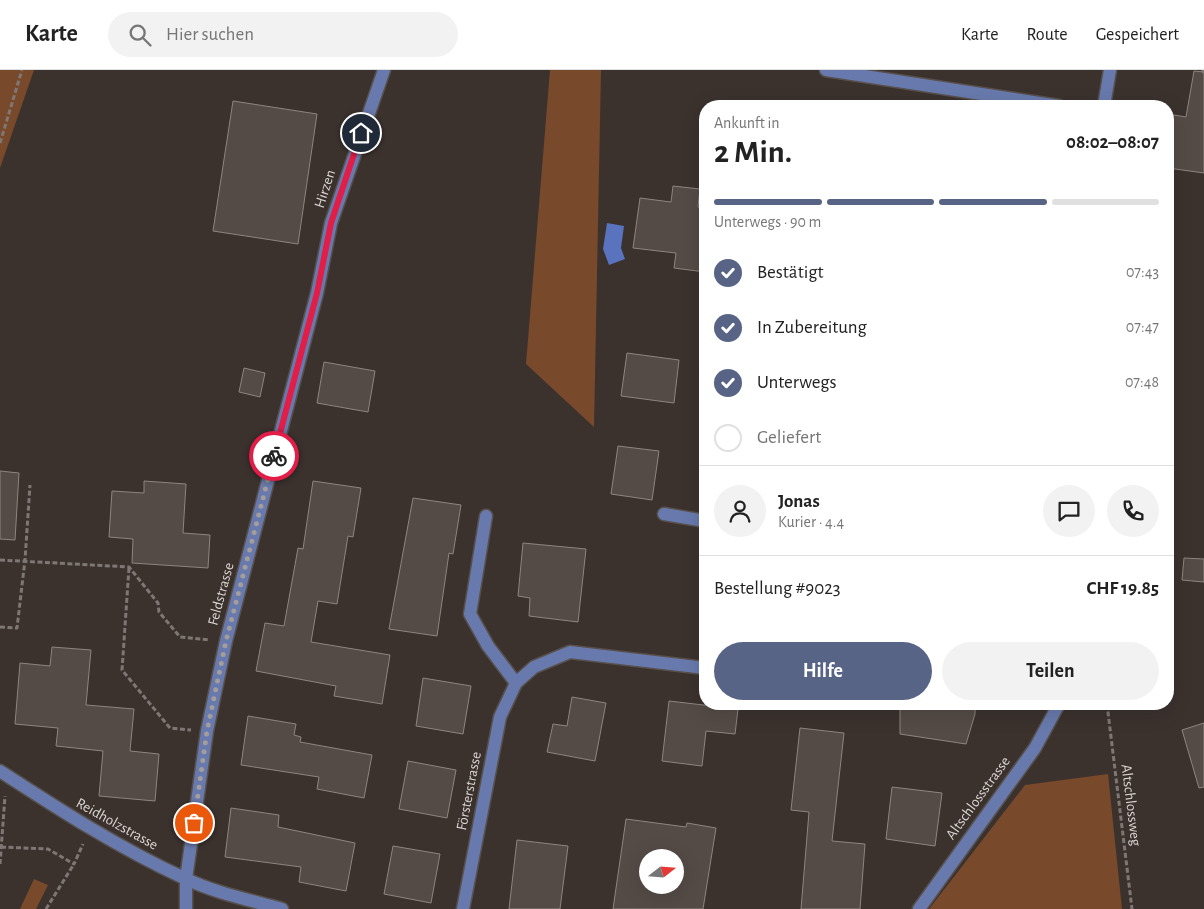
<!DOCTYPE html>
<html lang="de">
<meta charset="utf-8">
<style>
:root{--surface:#fff;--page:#f2f2f2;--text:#222;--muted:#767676;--line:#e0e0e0;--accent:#586485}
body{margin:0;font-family:"Alegreya Sans",sans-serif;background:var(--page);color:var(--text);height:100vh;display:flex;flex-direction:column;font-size:19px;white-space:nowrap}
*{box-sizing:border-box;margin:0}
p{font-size:16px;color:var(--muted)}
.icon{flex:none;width:28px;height:28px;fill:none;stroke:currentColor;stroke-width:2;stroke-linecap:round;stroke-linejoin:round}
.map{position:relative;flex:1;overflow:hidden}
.panel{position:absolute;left:699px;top:30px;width:475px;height:610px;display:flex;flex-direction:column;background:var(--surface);border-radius:20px;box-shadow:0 5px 20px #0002}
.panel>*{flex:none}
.needle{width:32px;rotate:73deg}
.fabs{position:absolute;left:639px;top:779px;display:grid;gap:10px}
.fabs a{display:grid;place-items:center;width:45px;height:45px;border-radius:50%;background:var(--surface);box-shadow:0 5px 20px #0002;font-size:25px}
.pin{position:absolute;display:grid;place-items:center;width:42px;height:42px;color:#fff;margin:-21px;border:2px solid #fff;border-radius:50%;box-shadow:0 1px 5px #0007}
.courier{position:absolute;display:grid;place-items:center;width:50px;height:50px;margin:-25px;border:4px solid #e11d48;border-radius:50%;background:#fff;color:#222;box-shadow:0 1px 6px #0007}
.summary em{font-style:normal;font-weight:700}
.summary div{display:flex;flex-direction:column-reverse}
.summary{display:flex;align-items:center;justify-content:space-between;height:85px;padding:0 15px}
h1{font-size:32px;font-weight:700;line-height:38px}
.bar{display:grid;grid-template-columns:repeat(4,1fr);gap:8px 5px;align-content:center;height:60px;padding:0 15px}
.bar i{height:6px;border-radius:4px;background:var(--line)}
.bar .active{background:var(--accent)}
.bar p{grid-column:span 4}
.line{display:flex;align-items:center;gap:12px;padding:0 15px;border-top:1px solid var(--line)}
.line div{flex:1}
.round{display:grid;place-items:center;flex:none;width:52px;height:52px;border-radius:26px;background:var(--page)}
ol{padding:0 15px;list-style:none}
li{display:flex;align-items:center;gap:15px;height:55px}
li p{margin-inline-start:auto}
li .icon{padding:5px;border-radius:50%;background:var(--accent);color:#fff;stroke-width:4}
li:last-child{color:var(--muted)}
li i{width:28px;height:28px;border:2px solid var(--line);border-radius:50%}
.action{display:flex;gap:10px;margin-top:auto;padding:10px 15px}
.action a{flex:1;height:58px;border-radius:30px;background:var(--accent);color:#fff;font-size:20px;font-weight:700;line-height:58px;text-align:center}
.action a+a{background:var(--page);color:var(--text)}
header{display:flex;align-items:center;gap:30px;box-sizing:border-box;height:70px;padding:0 25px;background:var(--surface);border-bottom:1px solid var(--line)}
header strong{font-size:24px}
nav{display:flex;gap:28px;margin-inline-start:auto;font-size:18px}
.search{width:350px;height:45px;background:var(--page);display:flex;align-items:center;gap:12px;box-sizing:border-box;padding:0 18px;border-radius:28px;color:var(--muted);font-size:19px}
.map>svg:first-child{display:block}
.green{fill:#79492c}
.water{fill:#5a73bf}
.building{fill:#544b46;stroke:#8f857f;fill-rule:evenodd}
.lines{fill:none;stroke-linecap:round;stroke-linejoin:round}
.minor-casing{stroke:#58504c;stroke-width:15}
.path{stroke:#7e7773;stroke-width:3;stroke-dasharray:5 2.5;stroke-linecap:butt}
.minor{stroke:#687aad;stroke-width:12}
.done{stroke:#a49d99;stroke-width:5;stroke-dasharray:0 9}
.route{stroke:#e11d48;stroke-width:6}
.labels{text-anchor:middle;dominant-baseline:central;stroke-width:4;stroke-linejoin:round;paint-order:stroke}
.street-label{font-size:15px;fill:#dcd6d3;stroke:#3b322e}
</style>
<header>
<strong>Karte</strong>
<div class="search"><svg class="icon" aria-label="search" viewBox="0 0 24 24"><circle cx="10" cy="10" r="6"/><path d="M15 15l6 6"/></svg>Hier suchen</div>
<nav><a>Karte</a><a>Route</a><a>Gespeichert</a></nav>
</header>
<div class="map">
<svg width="1204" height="839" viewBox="0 0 1204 839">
<rect width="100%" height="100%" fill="#3b322e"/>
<path class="green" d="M0,0H34L0,98Z
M550,0H601L594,357L526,294Z
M1108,704L1122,839H929L1025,715Z
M34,809L48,815L36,839H20Z"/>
<path class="water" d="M607,153L624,156L621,178L625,189L609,195L603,179Z"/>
<path class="building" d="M1194,1L1204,2V103L1168,98V44L1186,47Z
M233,31L317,44L298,174L213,161Z
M673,116L700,119L698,137L705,138V202L674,198L676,183L633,178L640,128L671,132Z
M627,283L679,290L674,333L621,326Z
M324,292L375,301L368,342L317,333Z
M244,298L265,303L260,327L239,322Z
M618,376L659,381L652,430L611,424Z
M0,401L19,403L15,470L0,469Z
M144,411L186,414L183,463L210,465L208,498L132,493L133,469L109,467L112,421L144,423Z
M313,411L361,418L353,467L348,466L337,534L318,531L311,572L390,585L382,634L334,626L336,616L256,601L265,553L284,556L298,478L303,479Z
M413,428L461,435L453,484L449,483L437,566L389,559Z
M523,473L586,479L578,552L529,546L530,528L518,526Z
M1184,488L1204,489V512L1182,510Z
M52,577L91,580L86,635L134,639L130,681L159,684L155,731L99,726L103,681L56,676L58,658L15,654L20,593L50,596Z
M423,608L471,616L463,664L416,656Z
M572,627L606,633L595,691L547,682L553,654L567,656Z
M669,631L738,639L735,664L706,661L702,696L662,691Z
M900,634H975V644L966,674L900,664Z
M248,646L296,654L294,665L301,667L300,672L372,685L364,728L317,719L319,707L241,695Z
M1204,653V717L1199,718L1182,660Z
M800,658L844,663L832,771L865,774L860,839H801L809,742L791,740Z
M408,691L456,700L447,748L399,739Z
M892,717L942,723L935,776L886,769Z
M231,738L279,745L278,757L355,773L346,821L299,812L301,797L225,787Z
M626,749L686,757L687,753L716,758L703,839H613ZM648,788H675V815H648Z
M517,770L568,776L560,839H509Z
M393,776L440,784L431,833L384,824Z"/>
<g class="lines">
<defs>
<path id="minor" d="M826,0L1059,36
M1104,36L1110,0
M664,444L705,451
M486,446L470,544L488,576L516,613
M0,701C60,740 119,778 184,808C215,823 250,830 282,839
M186,839V809L207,661L226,571L317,223L331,153L384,0
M463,839L500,647L516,613L534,597L570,582L705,598
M919,839L1035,678L1059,634"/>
</defs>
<use href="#minor" class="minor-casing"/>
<path class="path" d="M1202,0L1204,3
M0,73L22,0
M0,490L129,497L158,533L159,542L180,567L210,570
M129,498L122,600L170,658L191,660
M0,557L17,558L25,490L30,415
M1107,634L1132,839
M1,777L48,779L74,794L83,774
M0,794L5,726
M46,839L74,794"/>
<use href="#minor" class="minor"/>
</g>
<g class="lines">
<path class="done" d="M194,753L207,661L226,571L274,386"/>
<path class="route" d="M274,386L317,223L331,153L361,63"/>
</g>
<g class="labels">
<g class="street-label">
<text transform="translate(325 119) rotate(-72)">Hirzen</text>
<text transform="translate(221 524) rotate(-75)">Feldstrasse</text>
<text transform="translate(469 721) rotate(-79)">Försterstrasse</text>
<text transform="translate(978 728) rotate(-54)">Altschlossstrasse</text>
<text transform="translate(1131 735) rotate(83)">Altschlossweg</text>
<text transform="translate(117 754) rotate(29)">Reidholzstrasse</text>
</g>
</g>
</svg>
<div class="fabs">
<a><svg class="needle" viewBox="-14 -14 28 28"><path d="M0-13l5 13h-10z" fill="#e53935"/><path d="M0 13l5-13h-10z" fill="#767676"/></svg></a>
</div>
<div class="pin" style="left:194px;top:753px;background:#ea580c"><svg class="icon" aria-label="bag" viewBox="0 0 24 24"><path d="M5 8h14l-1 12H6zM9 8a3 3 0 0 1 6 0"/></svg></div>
<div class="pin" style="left:361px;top:63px;background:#1f2937"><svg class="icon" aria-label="home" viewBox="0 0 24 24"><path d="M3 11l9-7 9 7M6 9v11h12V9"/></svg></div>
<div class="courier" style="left:274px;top:386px"><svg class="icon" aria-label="bike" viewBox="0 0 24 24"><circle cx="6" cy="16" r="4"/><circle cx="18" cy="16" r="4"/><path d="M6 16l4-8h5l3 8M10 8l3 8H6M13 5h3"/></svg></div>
<section class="panel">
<div class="summary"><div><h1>2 Min.</h1><p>Ankunft in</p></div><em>08:02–08:07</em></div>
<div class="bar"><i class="active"></i><i class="active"></i><i class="active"></i><i></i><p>Unterwegs · 90 m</p></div>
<ol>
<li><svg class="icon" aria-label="check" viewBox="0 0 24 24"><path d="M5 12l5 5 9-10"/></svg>Bestätigt<p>07:43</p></li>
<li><svg class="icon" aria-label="check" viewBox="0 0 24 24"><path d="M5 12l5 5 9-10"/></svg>In Zubereitung<p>07:47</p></li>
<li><svg class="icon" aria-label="check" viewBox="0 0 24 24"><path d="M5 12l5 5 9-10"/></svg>Unterwegs<p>07:48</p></li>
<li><i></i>Geliefert</li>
</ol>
<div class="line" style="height:90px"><a class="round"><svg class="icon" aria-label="person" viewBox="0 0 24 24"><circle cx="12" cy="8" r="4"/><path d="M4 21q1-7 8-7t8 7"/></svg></a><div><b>Jonas</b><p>Kurier · 4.4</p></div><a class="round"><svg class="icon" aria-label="chat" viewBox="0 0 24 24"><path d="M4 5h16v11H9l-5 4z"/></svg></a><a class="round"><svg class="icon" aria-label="phone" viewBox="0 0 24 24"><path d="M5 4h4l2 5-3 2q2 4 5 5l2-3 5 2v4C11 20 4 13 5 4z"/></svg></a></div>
<div class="line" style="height:65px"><div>Bestellung #9023</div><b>CHF 19.85</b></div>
<div class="action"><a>Hilfe</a><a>Teilen</a></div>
</section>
</div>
